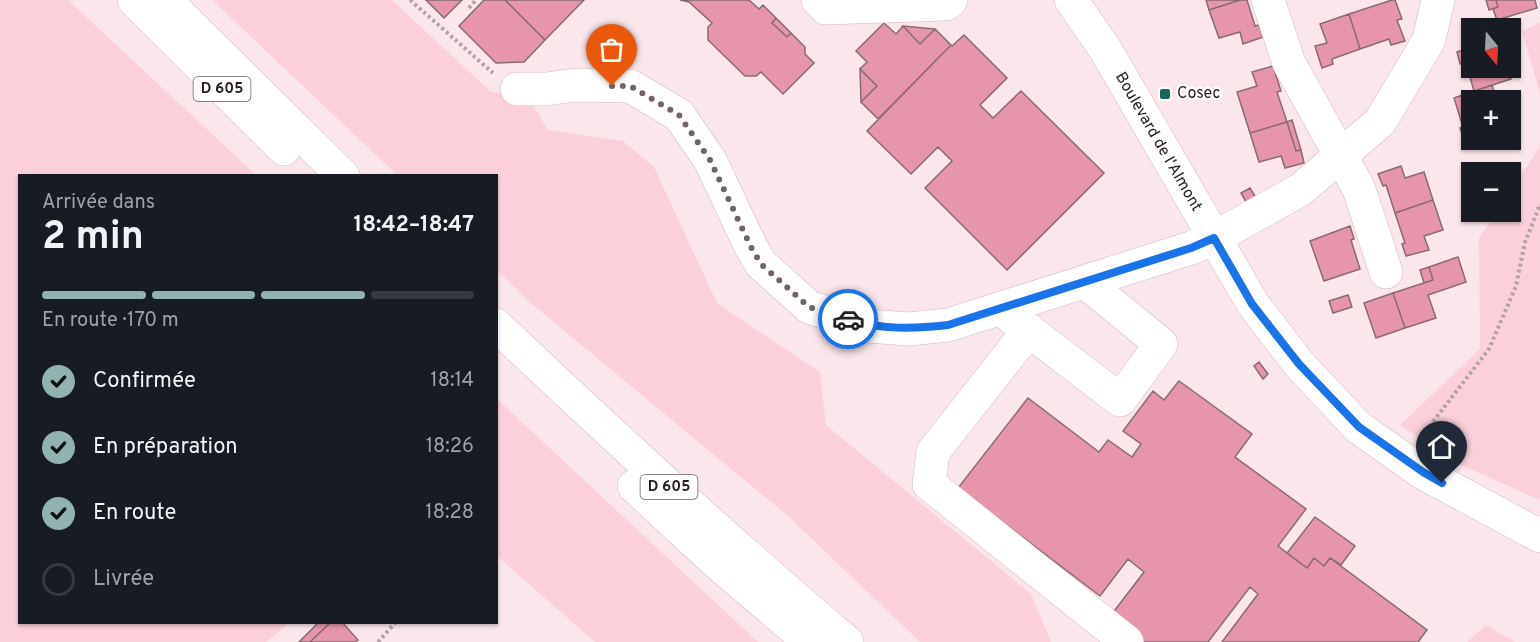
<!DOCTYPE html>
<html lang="fr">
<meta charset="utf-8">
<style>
:root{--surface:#171b24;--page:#20242c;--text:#f1f3f6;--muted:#9ea1a6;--line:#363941;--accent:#91b3b0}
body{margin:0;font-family:Overpass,sans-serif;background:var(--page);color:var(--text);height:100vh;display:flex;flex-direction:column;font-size:22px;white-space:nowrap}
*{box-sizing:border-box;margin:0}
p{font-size:20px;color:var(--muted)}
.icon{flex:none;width:33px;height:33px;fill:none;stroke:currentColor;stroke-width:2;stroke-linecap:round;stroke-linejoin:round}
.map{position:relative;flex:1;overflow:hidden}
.side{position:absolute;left:18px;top:174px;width:480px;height:450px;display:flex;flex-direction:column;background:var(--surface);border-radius:0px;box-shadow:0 2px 4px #0004}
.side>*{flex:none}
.needle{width:39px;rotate:162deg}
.fabs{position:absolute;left:1461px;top:18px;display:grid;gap:12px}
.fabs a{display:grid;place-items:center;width:60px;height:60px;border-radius:0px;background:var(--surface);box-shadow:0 2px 4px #0004;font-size:30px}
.pin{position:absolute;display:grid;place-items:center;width:51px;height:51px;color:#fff;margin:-62px -26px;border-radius:50% 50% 50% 0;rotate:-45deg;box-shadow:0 0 6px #0007}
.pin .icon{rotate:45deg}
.courier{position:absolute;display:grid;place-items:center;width:60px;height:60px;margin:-30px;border:4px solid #1a73e8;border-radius:50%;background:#fff;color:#222;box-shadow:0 2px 8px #0007}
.summary em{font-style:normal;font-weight:700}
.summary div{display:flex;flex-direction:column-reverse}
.summary{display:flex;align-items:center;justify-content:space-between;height:102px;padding:0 24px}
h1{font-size:39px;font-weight:700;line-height:45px}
.bar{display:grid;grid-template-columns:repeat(4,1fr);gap:9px 6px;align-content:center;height:72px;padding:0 24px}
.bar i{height:8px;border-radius:4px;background:var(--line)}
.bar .current{background:var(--accent)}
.bar p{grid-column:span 4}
ol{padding:0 24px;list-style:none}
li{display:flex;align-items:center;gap:18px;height:66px}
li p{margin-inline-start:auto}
li .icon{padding:6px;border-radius:50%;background:var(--accent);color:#111;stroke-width:4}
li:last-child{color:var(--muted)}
li i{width:33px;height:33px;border:3px solid var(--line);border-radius:50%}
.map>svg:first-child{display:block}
.green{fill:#fbd0da}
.building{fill:#e795ab;stroke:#886b71;stroke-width:1.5}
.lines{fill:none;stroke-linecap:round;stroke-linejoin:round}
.minor-casing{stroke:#d5b5bd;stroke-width:34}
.major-casing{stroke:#d5b5bd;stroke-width:34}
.path{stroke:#b4a3a6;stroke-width:4;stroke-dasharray:3 3;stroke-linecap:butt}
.minor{stroke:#fff;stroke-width:33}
.major{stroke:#fff;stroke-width:33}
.done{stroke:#726466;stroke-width:6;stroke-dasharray:0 10.8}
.route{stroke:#1a73e8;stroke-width:8}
.poi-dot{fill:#1c655b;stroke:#fff;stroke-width:2}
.labels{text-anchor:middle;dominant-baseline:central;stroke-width:4.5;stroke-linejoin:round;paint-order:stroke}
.shield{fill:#fff;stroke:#686162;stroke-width:1.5}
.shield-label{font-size:15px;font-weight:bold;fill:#281d1f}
.poi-label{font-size:16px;fill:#281d1f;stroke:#fff;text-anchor:start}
.street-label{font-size:16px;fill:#281d1f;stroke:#fff}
</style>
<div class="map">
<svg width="1540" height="642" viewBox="0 0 1540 642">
<rect width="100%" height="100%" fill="#fbe7eb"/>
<path class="green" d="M0,0H68L256,175L20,176V622L289,623L266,642H0Z
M212,0H392L491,92L527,95L548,130L623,141L654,167L717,303L820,372L826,425L1031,594L1051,642H920L788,516L533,305L497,270L496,176L397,175Z
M1540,23V93L1522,31Z
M1540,146V500L1454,462L1400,425L1480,349L1479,238L1497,212H1510L1511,191Z
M497,399L758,642H595L497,556Z
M1486,625L1515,642H1467Z"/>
<path class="building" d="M426,0H462L444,18Z
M484,0H505L545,40L524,62L496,63L459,26Z
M505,0H584L545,40Z
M680,0H749L759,9L763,5L776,18L772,23L787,37L791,33L805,47V54L814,63L783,94L761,72L756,76H745L708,40V27L712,23L689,2Z
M1206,0H1240L1209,10Z
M1240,0H1247L1255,26L1259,25L1263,37L1243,44L1240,32L1219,38L1209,10Z
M1392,0H1395L1402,19L1397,20L1405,41L1391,45L1389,39L1360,49L1349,14Z
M1486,0H1496L1498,7L1489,10Z
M1496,0H1535L1537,8L1497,20L1493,9L1498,7Z
M1349,14L1360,49L1332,59L1333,64L1322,68L1315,46L1327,43L1320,24Z
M776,18L791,33L787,37L772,23Z
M884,23L896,34L903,26L920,44L935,29L951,45L878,119L861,102L877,86L860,69L867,62L856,51Z
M903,26L935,29L920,44Z
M964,35L1007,78L980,105L993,118L1021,91L1104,173L1007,270L925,188L952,161L938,147L911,174L867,131L951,45L952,46Z
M1472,47V68H1507L1511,79L1474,91L1466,63L1460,64L1457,52Z
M1273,66L1281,91L1277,92L1287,122L1250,133L1237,92L1257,86L1252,72Z
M860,69L877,86L861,102Z
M1492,85L1497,100H1472V138L1464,140L1460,128L1463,127L1454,98Z
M1292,120L1301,150L1296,151L1287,122Z
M1287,122L1296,151L1301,150L1304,163L1285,168L1281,156L1259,162L1250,133Z
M1401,166L1405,178L1424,172L1433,200L1395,213L1386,185L1383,186L1378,174Z
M1250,188L1259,203L1249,207L1241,193Z
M1433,200L1443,230L1424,236L1429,250L1406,256L1402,244L1405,243L1395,213Z
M1350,226L1354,239L1351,240L1360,269L1324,281L1310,241Z
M1458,257L1466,282L1428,295L1436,318L1405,328L1393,293L1433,280L1429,267Z
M1429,267L1433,280L1424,283L1420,270Z
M1393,293L1405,328L1376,338L1364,303Z
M1348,295L1352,307L1333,313L1329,301Z
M1259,362L1268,374L1263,379L1254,366Z
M1179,381L1252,434L1235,457L1306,509L1278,546L1307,568L1314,558L1324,566L1330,558L1427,630L1418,642H1222L1258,594L1250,587L1208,642H1139L1108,619L1144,572L1128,559L1100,596L958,488L1028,398L1099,452L1108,440L1132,457L1141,444L1123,431L1153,391L1164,400Z
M1315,517L1355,546L1341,565L1330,558L1324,566L1314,558L1307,568L1287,553Z
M319,622H331L310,642H299Z
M331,622H342L358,640L355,642H310Z"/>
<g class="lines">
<defs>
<path id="minor" d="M818,0L826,8L946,4L951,0
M1071,0L1105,49L1253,304L1299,364L1358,427L1423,473L1540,536
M1268,0L1289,63L1359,189L1386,272
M517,89H547L574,85L630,86L679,115L710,160L751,247L761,264L809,307L867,326L909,329L948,325L1191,248L1214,238L1300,190L1380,122L1429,40L1438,0
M1011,317L1120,400L1161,344L1085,282
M1029,330L933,452L929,484L1127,642"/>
<path id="major" d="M134,0L284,149
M165,0L343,176
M496,325C611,434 726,540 847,642
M634,486L717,563L810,642"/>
</defs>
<use href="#minor" class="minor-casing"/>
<use href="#major" class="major-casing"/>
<path class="path" d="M410,0L493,73
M469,8L476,0
M1429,439L1432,423L1489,349L1516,286L1525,242L1540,205
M378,642L396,622"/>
<use href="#minor" class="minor"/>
<use href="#major" class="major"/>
</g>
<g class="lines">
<path class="done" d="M612,86H630L679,115L710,160L751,247L761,264L809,307L848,319"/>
<path class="route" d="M848,319C881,330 913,329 948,325L1191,248L1214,238L1252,304L1299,364L1359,427L1423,472L1442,483"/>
</g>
<rect class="poi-dot" x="1159" y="88" width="12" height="12" rx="3"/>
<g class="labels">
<g class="shield">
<rect x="193.5" y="77" width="57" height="24" rx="4.5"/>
<rect x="640.5" y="475" width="57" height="24" rx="4.5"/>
</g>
<g class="shield-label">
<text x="222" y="89">D 605</text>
<text x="669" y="487">D 605</text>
</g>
<g class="poi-label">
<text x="1177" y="94">Cosec</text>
</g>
<g class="street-label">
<text transform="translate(1158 142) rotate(60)">Boulevard de l'Almont</text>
</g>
</g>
</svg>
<div class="fabs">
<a><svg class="needle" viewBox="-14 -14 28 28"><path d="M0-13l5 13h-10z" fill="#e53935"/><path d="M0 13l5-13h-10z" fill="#9ea1a6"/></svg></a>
<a>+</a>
<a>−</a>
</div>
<div class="pin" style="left:612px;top:86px;background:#ea580c"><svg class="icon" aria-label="bag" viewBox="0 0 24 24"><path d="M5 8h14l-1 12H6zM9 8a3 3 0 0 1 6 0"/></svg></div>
<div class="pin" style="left:1442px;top:483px;background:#1f2937"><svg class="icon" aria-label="home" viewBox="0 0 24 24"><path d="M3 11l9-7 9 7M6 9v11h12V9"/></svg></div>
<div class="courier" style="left:848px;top:319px"><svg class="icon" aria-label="car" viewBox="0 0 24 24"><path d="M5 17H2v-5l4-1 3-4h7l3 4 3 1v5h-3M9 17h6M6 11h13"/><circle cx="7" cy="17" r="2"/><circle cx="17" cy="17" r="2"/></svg></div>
<section class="side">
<div class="summary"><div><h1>2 min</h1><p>Arrivée dans</p></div><em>18:42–18:47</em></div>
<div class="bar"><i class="current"></i><i class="current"></i><i class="current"></i><i></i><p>En route · 170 m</p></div>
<ol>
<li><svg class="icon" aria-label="check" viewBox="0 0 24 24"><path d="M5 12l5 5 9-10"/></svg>Confirmée<p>18:14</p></li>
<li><svg class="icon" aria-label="check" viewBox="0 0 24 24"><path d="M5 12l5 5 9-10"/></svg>En préparation<p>18:26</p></li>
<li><svg class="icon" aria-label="check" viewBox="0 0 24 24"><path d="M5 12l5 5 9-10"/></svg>En route<p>18:28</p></li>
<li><i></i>Livrée</li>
</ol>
</section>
</div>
